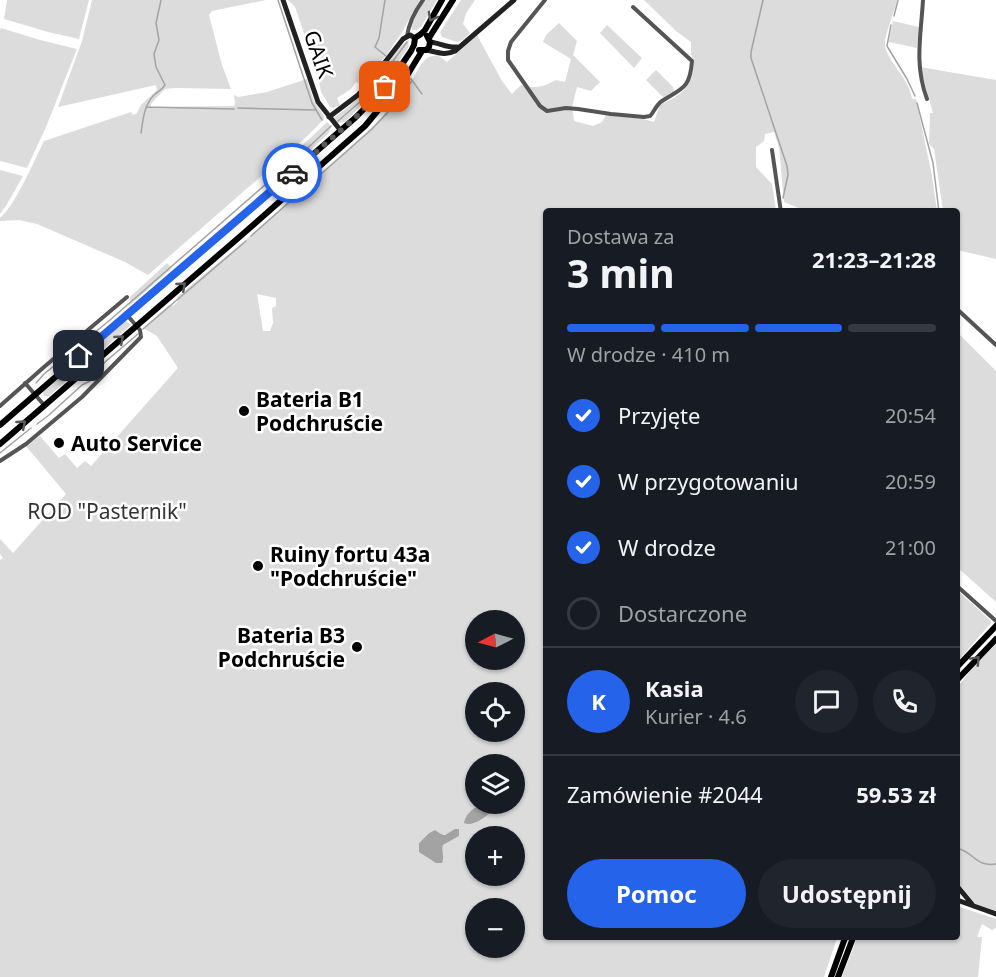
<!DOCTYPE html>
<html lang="pl">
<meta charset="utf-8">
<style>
:root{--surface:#171b24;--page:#20242c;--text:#f1f3f6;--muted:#9ea1a6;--line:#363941;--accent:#2563eb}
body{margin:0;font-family:"Noto Sans",sans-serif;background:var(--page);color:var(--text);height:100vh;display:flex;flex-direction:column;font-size:22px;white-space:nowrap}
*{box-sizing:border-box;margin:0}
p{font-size:20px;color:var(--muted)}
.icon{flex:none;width:33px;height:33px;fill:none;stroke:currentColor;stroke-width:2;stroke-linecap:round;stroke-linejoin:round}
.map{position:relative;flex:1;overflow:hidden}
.details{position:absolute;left:543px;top:208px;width:417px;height:732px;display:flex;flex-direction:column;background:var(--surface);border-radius:6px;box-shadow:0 2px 4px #0004}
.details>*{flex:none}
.needle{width:39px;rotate:264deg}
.fabs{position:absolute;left:465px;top:610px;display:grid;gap:12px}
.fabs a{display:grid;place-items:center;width:60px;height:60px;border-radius:50%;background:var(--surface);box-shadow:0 2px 4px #0004;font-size:30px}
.pin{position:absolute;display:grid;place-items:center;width:51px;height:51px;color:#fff;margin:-26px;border-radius:12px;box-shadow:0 3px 9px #0006}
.courier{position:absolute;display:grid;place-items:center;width:60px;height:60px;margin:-30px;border:4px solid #2563eb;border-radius:50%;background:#fff;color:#222;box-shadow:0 2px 8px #0007}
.head em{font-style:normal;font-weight:700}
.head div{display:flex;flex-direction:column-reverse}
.head{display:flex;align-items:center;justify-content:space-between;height:102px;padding:0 24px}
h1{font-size:39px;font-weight:700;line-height:45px}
.bar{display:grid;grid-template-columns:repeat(4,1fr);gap:9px 6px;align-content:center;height:72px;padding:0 24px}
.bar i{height:8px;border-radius:4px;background:var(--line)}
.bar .on{background:var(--accent)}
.bar p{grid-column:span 4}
.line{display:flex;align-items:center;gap:15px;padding:0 24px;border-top:2px solid var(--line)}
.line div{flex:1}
.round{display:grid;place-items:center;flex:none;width:63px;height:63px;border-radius:32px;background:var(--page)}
ol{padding:0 24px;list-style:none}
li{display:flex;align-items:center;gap:18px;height:66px}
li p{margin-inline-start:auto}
li .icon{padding:6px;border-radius:50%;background:var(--accent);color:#fff;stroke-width:4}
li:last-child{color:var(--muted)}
li i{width:33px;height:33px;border:3px solid var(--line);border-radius:50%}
.button{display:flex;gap:12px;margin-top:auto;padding:12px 24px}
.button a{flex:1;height:69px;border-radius:36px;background:var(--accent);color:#fff;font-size:24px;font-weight:700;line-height:69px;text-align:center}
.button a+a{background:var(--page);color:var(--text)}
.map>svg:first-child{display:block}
.green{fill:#dcdcdc;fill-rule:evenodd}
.water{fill:#a3a3a3}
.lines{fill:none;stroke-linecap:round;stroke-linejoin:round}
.stream{stroke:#a3a3a3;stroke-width:1.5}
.street{stroke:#555;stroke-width:4}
.secondary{stroke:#222;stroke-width:5}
.primary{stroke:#000;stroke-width:6}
.oneway{stroke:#595959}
.done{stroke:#595959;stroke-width:6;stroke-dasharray:0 10.8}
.route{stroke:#2563eb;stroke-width:8}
.poi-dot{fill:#000;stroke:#fff;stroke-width:2}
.labels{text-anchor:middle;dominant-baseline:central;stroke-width:5;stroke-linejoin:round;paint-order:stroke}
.street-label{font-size:21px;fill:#000;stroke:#fff}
.poi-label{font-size:21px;font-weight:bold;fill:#000;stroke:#fff;text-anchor:start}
.park-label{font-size:21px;fill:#333;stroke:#fff}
</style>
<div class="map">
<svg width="996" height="977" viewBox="0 0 996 977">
<rect width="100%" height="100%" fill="#fff"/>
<path class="green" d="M7,0H89L79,39L48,32L4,19Z
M92,0H266L212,11L209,15L222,65L231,89L177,88L165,89L155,99L151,104V107L234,106L235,104L234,95L238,97L267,92L307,79L314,101L324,116V119C300,145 272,167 245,190C213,218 180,247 148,275L125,262L37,224L19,220L0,221V218C16,204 34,161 44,141L131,112L133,115L137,113L141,105L157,90L156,85L58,107L82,41Z
M288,0H420L402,32L388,53L361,84L356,82L351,89L337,98L340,105L333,108L330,107L321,92L314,54L311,53L295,7Z
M425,0H437L421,27L417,30H412L411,27L417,13Z
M461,0H475L466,13L463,24L470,33L463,40L457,42L442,37L440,32Z
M644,0H897C895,11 884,36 885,45C887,62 910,79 912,99H916L932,176L937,211H806L784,202L779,147L774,132L765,134L764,141L756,147V167L772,184L776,211L546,212V938H837L824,977H0V560L3,558L0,554V539L13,553L66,494L26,446L40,436L59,458L65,454L77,468L85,461L91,466L178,368L157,336L143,328L169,305L173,306L178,301L177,297L241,244L370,129L382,117L411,77L413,79C418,70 424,53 438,56C441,57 444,60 447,62L477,35L502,81L512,94L521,85C536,89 543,87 556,80L565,82L571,59L543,42L546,35L559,23L577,41L573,55L600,82L591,91L577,87L572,107L574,121L593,126L602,122L606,115L643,119L654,122L660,105C676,97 689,91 693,72C694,65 695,61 691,54V42L676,31ZM257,294L276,298V306L272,308L273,323L270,331H263ZM476,621H514V660H476ZM476,693H514V732H476ZM476,765H514V804H489L491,808V812L473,824L469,813L481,804H476ZM435,830L441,834L459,836L443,845L442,850L419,843L429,833ZM476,837H514V876H476ZM476,909H514V948H476Z
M893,21L919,27L917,48L889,42Z
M607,25L642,58L634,68L600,33Z
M1,28L40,40L77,49L46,127L27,168L0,161V30Z
M408,40H409L408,48L387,77L353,114L345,122L337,123L333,119L336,116C352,105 366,91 378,77C388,65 396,49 408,40Z
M920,67L996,80V259L957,250V212L943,211L934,149L929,144L930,113H933Z
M656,70L673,87L674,91L664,98L646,80Z
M327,122C332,126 331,128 329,133L292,167L286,161Z
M0,170L23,176L6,206L0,214Z
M167,263L172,268L129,306L130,297Z
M126,321L131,325L49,396H44L43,394L44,391Z
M957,332L996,371V602L957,567Z
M957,590L990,620L991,623L957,662Z
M996,644V911L976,904L957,882V688L974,666Z
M957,906L996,919V928L992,930L982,924L977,937H982L978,977H842L857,938H957Z"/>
<path class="water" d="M481,804H489L491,808V812C484,818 473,827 464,823C466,813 473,809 481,804Z
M455,829H459V836L443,845C441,852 445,857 442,863H436L419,852V843L429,833L435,830L441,834L445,835Z"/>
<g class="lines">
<path class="stream" d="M278,0L312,103L322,120
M385,0L379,38L375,47L386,56
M763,0L751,52V58L787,166L788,175L783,198
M894,16L898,0
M891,25L887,46L907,79L915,96
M393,61L407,42
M411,79L422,94
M917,103L933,163L939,212
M146,107L234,109
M238,108L315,110
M338,121L361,101L394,62
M141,133C143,120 144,105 154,95C159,91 162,90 165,85L156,67L154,54L159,40L156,23L161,0
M251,236L372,129L388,112L412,81
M143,329L246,241
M36,383L44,374L110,320L312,144L331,126
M37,424L49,415L82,385L90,381L105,362L138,334
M0,453L31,428
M957,848C974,852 975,867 996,864"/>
<path class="street" d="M545,0L511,42L508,51V60L540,106L547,111L566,108L578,109L611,114L644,117L650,116C654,112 656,105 662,101C682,88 690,89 692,61L633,7
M923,0C921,36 914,64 927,99
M407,36C409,22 415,11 423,0
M772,150L781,212
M958,310L996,345
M25,383L44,405
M0,406L44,367L127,297
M0,461L26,444L82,397L141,337L140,330L127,315
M957,586L996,621"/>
<path class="secondary" d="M283,0L318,102L341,131
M430,42C440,43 447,48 457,47
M426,50C437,52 445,56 455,51L514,0
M329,117L358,95L368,84L403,39L410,35L415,38
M957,886L972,904
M957,900L996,914"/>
<path class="primary" d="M429,38L453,0
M419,50H426L429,47L430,42L427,36
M0,425L355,118L377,96L396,73L411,51L414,45L415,38L421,34L425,30L442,0
M0,444L244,233L365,126L408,74L422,51
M957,667L996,626
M957,680L996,639
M831,977L845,938
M838,977L853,938"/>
</g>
<defs><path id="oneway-chevron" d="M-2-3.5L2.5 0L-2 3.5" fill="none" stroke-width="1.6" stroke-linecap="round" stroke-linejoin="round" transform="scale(1.5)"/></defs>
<g class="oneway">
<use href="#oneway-chevron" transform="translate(432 17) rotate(119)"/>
<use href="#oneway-chevron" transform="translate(182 286) rotate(-41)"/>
<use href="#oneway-chevron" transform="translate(120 339) rotate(-41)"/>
<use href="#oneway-chevron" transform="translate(22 424) rotate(-41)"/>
<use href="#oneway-chevron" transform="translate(976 660) rotate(-47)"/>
</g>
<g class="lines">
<path class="done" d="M292,173L355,118L385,87"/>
<path class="route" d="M79,356L292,173"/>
</g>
<g class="poi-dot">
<circle cx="244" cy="411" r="6"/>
<circle cx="59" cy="443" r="6"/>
<circle cx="258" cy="566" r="6"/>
<circle cx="357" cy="647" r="6"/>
</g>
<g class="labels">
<g class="street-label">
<text transform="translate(319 54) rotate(71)">GAIK</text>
</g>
<g class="poi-label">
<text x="256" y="399">Bateria B1<tspan x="256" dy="24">Podchruście</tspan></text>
<text x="71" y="443">Auto Service</text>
<text x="270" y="554">Ruiny fortu 43a<tspan x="270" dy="24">"Podchruście"</tspan></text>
<text x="345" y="635" text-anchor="end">Bateria B3<tspan x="345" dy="24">Podchruście</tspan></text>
</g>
<g class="park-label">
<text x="107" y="511">ROD "Pasternik"</text>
</g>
</g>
</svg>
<div class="fabs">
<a><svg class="needle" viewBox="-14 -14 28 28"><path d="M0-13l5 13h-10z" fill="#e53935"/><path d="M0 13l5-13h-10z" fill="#9ea1a6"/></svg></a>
<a><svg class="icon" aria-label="locate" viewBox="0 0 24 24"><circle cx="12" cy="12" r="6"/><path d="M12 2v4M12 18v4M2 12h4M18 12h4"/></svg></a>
<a><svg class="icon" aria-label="layers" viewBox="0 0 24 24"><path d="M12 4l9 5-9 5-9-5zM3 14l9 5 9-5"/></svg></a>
<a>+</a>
<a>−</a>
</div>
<div class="pin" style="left:385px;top:87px;background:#ea580c"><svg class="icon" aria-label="bag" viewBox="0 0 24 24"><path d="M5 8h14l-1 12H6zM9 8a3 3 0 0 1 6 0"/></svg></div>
<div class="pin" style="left:79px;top:356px;background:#1f2937"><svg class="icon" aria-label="home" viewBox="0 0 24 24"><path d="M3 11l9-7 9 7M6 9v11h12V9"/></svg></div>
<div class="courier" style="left:292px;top:173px"><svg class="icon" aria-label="car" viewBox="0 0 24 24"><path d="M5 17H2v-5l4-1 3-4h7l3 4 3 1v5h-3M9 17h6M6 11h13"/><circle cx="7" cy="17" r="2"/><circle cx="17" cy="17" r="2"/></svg></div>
<section class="details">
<div class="head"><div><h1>3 min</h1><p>Dostawa za</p></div><em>21:23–21:28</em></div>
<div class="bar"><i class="on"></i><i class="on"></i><i class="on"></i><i></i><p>W drodze · 410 m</p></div>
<ol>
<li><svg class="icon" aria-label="check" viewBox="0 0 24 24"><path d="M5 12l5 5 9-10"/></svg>Przyjęte<p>20:54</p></li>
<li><svg class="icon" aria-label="check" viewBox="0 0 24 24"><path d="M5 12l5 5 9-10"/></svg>W przygotowaniu<p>20:59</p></li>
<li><svg class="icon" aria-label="check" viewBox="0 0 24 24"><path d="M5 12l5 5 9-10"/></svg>W drodze<p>21:00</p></li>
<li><i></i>Dostarczone</li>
</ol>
<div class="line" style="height:108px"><b class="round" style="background:var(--accent);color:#fff">K</b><div><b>Kasia</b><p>Kurier · 4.6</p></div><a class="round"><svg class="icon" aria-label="chat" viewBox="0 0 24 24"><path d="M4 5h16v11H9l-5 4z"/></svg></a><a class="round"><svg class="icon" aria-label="phone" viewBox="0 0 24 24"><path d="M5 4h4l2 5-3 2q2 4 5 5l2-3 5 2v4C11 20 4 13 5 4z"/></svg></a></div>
<div class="line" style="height:78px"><div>Zamówienie #2044</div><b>59.53 zł</b></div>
<div class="button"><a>Pomoc</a><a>Udostępnij</a></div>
</section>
</div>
